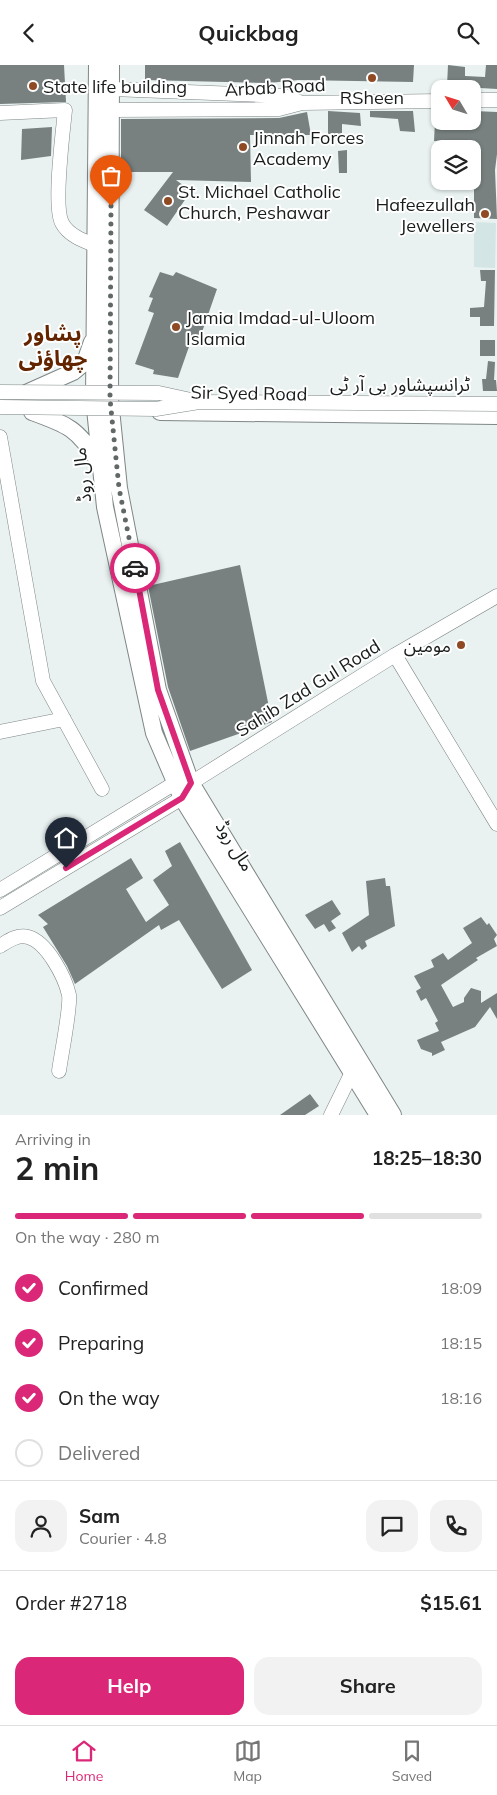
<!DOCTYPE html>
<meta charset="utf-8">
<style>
:root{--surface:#fff;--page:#f2f2f2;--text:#222;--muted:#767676;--line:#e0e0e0;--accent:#db2777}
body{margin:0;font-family:Mulish,"Noto Sans Arabic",sans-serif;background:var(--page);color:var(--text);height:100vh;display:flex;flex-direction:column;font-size:19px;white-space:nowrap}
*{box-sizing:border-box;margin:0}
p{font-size:16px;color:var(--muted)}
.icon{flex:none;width:28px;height:28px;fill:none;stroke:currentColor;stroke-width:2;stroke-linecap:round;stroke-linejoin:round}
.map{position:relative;height:1050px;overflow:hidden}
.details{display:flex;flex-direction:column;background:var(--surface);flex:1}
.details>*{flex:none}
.needle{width:32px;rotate:308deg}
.buttons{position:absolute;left:431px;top:15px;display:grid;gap:10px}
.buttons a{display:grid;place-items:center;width:50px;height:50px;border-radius:10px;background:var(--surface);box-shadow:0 1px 4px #0004;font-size:25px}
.pin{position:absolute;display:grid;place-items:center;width:42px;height:42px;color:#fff;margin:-51px -21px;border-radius:50% 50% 50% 0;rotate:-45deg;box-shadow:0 0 5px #0007}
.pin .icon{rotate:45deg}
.courier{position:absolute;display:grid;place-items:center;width:50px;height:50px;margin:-25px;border:4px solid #db2777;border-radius:50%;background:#fff;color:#222;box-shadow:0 1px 6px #0007}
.summary em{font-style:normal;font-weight:700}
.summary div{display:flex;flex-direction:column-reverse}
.summary{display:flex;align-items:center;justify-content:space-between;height:85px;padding:0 15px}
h1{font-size:32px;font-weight:700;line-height:38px}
.bar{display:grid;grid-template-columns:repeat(4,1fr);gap:8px 5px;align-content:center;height:60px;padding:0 15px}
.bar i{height:6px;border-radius:4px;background:var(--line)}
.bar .on{background:var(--accent)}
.bar p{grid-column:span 4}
.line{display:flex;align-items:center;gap:12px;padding:0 15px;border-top:1px solid var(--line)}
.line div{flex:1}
.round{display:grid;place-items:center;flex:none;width:52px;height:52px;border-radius:15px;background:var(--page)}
ol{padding:0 15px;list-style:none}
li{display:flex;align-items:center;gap:15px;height:55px}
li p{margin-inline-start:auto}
li .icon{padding:5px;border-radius:50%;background:var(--accent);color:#fff;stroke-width:4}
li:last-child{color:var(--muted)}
li i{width:28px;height:28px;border:2px solid var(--line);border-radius:50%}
.cta{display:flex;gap:10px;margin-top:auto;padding:10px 15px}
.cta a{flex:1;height:58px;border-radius:15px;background:var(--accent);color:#fff;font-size:20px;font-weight:700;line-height:58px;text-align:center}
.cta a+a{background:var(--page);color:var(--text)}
header{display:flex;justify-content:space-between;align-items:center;height:65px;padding:0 15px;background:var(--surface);font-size:22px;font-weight:700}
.tabs{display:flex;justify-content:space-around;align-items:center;height:70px;border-top:1px solid var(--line);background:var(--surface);font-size:14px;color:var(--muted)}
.tabs a{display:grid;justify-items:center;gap:2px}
.tabs .on{color:var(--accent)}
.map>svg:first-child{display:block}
.built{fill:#d3e5e5}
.building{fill:#788080}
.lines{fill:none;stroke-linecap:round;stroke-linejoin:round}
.minor-casing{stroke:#7f8686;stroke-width:15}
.major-casing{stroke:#7f8686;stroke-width:18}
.minor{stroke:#fff;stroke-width:14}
.major{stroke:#fff;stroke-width:16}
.minor-bridge-casing{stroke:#7f8686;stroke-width:15;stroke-linecap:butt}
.minor-bridge{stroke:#fff;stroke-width:14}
.done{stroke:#626767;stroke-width:5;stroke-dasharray:0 9}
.route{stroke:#db2777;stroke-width:6}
.poi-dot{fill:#8f4923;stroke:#fff;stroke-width:2}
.labels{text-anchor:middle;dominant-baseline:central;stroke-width:4;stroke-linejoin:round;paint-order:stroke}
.poi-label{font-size:18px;fill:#191c1c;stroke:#fff;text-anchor:start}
.street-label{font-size:18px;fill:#191c1c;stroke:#fff}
.district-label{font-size:22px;font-weight:bold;fill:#632500;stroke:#fff}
</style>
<header><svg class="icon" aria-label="back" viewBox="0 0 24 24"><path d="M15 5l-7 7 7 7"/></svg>Quickbag<svg class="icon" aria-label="search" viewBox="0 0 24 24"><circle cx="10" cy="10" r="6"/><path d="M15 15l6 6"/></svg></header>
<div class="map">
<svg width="497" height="1050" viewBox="0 0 497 1050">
<rect width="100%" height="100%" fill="#e9f1f1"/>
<path class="built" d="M474,157L496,158L495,203L474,202Z"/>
<path class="building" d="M0,0H64L66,37L0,39Z
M145,0H414L413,17L298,15L269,18L145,15Z
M448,0L465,2V11L485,12L486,0H497V24L447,21Z
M328,46L360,48L361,61L342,59V69H328Z
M370,46H413L415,67L400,66L398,54L370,52Z
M474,46L497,47V89L495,105L497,154L474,153V77L434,76L435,56H474Z
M307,47L311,70H250L251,117L176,115L191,126L167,161L144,145L173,107H121V54L279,53Z
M52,62L51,91L21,95L22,64Z
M347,85V108H339L338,86Z
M480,205H495L494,261H480V252H470V243L484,242L486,216H481Z
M160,207L173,211L176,207L217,224L201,270L204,273L200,278L191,276L178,313L153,309L154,305L135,299L154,248L148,246L153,233L149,232Z
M480,275H495V291H480Z
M488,296L495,297L494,315H496L497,326H483L482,314H486Z
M240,500L272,657L190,686L168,622L148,521Z
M180,777L252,905L222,924L179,855L161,865L159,860L75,919L67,901L43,862L48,859L38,850L131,793L143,813L126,824L146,857L169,840L153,815L172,801L165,786Z
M385,813L386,821H390L395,861L365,876L367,881L362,885L359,881L352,887L342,868L369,850L366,816Z
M332,835L341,849L331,856L336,863L329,867L324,859L315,864L305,850Z
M481,852L487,860L489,858L497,870L494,874L497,881L476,893L478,895L441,920L453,942L464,937V933L471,923L481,926V938L497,928V954L490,942L475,962L441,977L445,985L432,991V988L421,984L417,975L439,966L435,958L438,956L426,933L421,936L416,926L421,923L414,911L434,902L431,895L443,888L448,895L472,878L463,863Z
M310,1029L319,1041L305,1050H280Z"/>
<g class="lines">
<defs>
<path id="minor" d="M105,17L112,24L284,31L302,38
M472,35H497
M112,45L279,44L302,38L440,36
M0,48L65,45C63,67 53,141 62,158C69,171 84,176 97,181
M0,372L43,616L102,724
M395,590L497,759
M0,667L64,654
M0,825L175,718H185
M0,843L182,733L191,718L395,590L497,531
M0,881C8,876 18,869 28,872C47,877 65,912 69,930C71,942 61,990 59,1006
M331,1050L356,999"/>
<path id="major" d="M97,0L94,334L105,442L154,668L182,733L378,1050
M111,0L110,334L119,423L158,625L191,718L393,1050
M26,328L73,307L85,297L92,277
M0,335L105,334
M32,347C68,360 77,363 98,396
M160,347L497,351"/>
</defs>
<use href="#minor" class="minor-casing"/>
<use href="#major" class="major-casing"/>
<use href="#minor" class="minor"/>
<use href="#major" class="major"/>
<defs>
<path id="minor-bridge" d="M0,327L159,328L191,335
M0,342L156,344L199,337L497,339"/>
</defs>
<use href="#minor-bridge" class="minor-bridge-casing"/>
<use href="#minor-bridge" class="minor-bridge"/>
</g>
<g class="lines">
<path class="done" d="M111,141L110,334L119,423L135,503"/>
<path class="route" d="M66,803L182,733L191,718L158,625L135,503"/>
</g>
<g class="poi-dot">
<circle cx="372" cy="13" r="5"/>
<circle cx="33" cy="21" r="5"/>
<circle cx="243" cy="82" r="5"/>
<circle cx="168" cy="136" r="5"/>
<circle cx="485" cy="149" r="5"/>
<circle cx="176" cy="262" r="5"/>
<circle cx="461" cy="580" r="5"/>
</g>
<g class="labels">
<g class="poi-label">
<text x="43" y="21">State life building</text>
<text x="372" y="32" text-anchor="middle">RSheen</text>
<text x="253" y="72">Jinnah Forces<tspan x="253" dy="21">Academy</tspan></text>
<text x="178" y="126">St. Michael Catholic<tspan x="178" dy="21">Church, Peshawar</tspan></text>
<text x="475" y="139" text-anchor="end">Hafeezullah<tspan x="475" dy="21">Jewellers</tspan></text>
<text x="186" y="252">Jamia Imdad-ul-Uloom<tspan x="186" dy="21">Islamia</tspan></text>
<text x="451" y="580" text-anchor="end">مومین</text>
</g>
<g class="street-label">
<text transform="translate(275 22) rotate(-3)">Arbab Road</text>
<text x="400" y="319">ٹرانسپشاور بی آر ٹی</text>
<text transform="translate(249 328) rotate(1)">Sir Syed Road</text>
<text transform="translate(82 410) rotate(-96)">مال روڈ</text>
<text transform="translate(308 623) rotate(-32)">Sahib Zad Gul Road</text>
<text transform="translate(235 781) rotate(58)">مال روڈ</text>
</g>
<g class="district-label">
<text x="53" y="268">پشاور<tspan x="53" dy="25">چھاؤنی</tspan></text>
</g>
</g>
</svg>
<div class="buttons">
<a><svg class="needle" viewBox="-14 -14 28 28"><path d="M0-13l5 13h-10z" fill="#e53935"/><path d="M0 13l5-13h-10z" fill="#767676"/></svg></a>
<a><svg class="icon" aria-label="layers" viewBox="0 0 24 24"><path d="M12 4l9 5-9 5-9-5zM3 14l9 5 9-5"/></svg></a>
</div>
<div class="pin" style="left:111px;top:141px;background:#ea580c"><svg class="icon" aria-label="bag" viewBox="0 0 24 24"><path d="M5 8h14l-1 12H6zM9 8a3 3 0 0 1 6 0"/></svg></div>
<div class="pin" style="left:66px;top:803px;background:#1f2937"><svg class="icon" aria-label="home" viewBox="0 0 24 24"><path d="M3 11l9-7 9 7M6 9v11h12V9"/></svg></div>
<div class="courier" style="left:135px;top:503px"><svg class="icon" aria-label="car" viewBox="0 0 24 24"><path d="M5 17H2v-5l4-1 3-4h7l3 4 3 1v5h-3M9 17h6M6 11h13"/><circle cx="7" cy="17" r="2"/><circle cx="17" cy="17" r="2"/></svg></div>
</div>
<section class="details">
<div class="summary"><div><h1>2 min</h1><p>Arriving in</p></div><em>18:25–18:30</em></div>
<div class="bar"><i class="on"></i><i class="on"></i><i class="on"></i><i></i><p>On the way · 280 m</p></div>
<ol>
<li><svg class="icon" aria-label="check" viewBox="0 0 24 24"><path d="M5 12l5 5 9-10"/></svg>Confirmed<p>18:09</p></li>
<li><svg class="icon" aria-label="check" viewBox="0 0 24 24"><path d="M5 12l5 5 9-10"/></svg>Preparing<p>18:15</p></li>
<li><svg class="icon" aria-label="check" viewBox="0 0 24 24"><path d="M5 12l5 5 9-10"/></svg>On the way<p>18:16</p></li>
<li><i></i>Delivered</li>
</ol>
<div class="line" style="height:90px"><a class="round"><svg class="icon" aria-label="person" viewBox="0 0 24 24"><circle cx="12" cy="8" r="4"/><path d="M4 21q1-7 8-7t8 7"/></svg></a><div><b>Sam</b><p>Courier · 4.8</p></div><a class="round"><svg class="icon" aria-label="chat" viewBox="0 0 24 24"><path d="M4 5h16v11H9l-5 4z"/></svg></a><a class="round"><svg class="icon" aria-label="phone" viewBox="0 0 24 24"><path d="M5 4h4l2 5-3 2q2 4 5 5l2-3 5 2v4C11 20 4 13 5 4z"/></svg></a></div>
<div class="line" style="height:65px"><div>Order #2718</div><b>$15.61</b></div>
<div class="cta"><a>Help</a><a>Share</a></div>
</section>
<nav class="tabs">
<a class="on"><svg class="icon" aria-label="home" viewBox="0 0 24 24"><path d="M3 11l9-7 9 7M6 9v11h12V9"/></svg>Home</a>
<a><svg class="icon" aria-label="map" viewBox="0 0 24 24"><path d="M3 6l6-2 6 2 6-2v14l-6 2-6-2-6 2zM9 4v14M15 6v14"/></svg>Map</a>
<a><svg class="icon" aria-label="saved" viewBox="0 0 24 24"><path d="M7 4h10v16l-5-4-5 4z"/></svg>Saved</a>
</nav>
